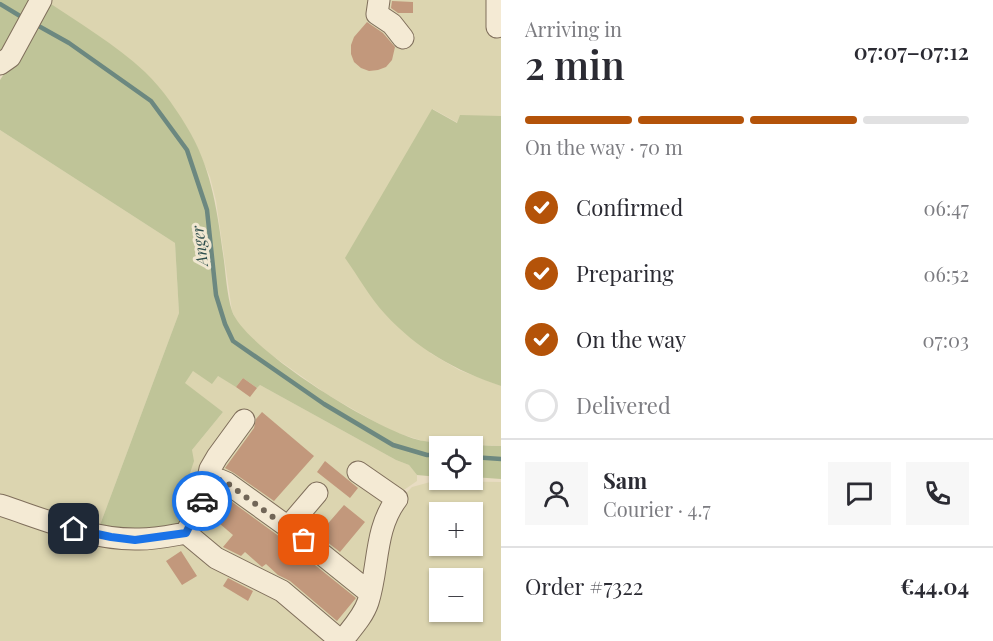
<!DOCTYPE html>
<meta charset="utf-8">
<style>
:root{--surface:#fff;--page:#f7f7f7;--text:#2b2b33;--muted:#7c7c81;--line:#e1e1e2;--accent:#b45309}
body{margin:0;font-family:"Playfair Display",serif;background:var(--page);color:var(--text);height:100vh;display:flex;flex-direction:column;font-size:22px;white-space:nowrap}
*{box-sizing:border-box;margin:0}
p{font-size:20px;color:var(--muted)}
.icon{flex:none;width:33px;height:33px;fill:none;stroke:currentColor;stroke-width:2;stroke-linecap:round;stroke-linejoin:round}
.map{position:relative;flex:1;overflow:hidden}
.details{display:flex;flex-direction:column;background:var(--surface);width:492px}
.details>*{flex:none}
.fabs{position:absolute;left:429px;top:436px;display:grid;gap:12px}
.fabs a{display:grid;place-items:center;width:54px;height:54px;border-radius:0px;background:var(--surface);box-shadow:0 2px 4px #0004;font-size:30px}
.pin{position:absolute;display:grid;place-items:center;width:51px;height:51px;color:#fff;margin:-26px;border-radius:12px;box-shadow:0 3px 9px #0006}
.courier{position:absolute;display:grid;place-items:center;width:60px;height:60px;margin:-30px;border:4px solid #1a73e8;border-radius:50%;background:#fff;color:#222;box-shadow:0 2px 8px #0007}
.head em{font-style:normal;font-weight:600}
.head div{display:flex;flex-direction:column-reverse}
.head{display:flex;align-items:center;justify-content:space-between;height:102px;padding:0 24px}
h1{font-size:39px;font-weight:600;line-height:45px}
.bar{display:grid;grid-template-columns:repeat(4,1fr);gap:9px 6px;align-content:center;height:72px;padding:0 24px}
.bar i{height:8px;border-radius:4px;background:var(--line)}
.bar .on{background:var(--accent)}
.bar p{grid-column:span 4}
.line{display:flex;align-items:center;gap:15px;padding:0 24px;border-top:2px solid var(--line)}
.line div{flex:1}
.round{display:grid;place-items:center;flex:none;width:63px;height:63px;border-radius:0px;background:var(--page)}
ol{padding:0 24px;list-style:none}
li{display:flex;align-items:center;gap:18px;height:66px}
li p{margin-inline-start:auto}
li .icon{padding:6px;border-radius:50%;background:var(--accent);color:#fff;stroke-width:4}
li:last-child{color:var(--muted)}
li i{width:33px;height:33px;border:3px solid var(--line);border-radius:50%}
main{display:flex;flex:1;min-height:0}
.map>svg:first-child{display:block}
.farmland{fill:#dcd5b0;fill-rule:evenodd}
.green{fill:#bfc498}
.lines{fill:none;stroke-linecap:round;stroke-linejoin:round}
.stream{stroke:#6c8880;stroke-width:4.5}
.building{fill:#c2987c}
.minor-casing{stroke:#7f6e5b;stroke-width:23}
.minor{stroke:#f4ead4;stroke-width:21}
.done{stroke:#716657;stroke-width:6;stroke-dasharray:0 10.8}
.route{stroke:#1a73e8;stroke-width:8}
.labels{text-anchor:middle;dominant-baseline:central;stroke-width:6;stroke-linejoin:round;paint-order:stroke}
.water-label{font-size:16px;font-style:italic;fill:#2f4f4d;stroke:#f0e7d1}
</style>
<main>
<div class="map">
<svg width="501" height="641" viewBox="0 0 501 641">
<rect width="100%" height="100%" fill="#e8dcc2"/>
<path class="farmland" d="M46,0H501V116L458,123L433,109L430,353L459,370L501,386V446L423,441L391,431L328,395L263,349L240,328L232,311L216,201L210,177L192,136L175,110Z
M0,130L175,243L179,313L97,533L0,503Z
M193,371L218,376L236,386L243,378L257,388L260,385L396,460L409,465L417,475V481L401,492L352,641H0V508L74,530L178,510L192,450L223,412L184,383Z
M434,481L501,482V641H353L383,530L405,494L412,487ZM440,513H472V546H440ZM440,579H472V612H440Z"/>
<path class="green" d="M0,0H38L0,55Z
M45,0C79,23 115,44 145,72C163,89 179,113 191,134C213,174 218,217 224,261C226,277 227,295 232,311C245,349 383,435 424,441C449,445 476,445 501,446V479L473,477L472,447H440L439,477L417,475L409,465L396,460L260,385L257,388L243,378L236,387L218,376L212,384L193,371L185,383L223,412L192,450L194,461L178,510L182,511L186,519L168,534L97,533L179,313L175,243L0,130V80L23,45Z
M432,109L457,123L460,115L501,116V386C456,371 417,349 385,314C370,298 358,276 345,258Z"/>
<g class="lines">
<path class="stream" d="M0,4L25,19
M35,24L69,43L151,101L187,150L207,210L216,295L225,324L233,341L324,404L393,445L427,455H440
M472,457L501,459"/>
</g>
<path class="building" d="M392,1L413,2V13H398L391,8Z
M367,22L383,33L395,47L392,60L386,67L378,70L369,71L361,68L354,62L351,54V45L354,37Z
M243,378L257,388L250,397L236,387Z
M262,412L314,456L274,501L234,473L225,468L254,428L256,419Z
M325,461L358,488L350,498L317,472Z
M228,499L280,537L356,598L337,621L290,581L278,575L266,564L262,567L245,552L241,556L223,547L233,535L213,518Z
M344,505L365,522L340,552L318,535Z
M181,551L197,576L182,585L166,561Z
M228,578L253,591L248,601L223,586Z"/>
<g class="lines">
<defs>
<path id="minor" d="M379,0L377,14L392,24L403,38
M497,27V0
M0,64L10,57L41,0
M208,481L220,480L227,483L288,527L370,593
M0,505C43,519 89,539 135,539C152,540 169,536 186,533
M288,527L317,493
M186,533L216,558L282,591L341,641
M186,533L204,497L210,469L217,457L244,420
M342,641C351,629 363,617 368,602C379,568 374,529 397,499L358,472"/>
</defs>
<use href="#minor" class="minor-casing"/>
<use href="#minor" class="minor"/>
</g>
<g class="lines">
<path class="done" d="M202,501L208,481L220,480L227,483L304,540"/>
<path class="route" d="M74,529L111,537L135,540L186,533L202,501"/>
</g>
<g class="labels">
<g class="water-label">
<text transform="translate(199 246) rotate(-97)">Anger</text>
</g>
</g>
</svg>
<div class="fabs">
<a><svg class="icon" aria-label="locate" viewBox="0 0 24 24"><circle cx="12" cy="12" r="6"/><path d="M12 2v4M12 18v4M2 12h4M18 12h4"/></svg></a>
<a>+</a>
<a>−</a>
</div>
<div class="pin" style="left:304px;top:540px;background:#ea580c"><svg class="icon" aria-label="bag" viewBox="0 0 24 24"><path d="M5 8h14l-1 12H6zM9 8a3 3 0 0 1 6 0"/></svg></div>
<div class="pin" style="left:74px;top:529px;background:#1f2937"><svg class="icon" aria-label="home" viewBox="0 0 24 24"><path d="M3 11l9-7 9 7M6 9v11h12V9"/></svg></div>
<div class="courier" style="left:202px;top:501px"><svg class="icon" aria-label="car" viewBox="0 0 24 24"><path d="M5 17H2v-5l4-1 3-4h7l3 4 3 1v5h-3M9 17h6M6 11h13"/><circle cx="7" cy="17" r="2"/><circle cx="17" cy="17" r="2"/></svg></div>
</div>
<section class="details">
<div class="head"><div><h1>2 min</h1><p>Arriving in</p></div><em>07:07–07:12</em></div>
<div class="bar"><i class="on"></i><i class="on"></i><i class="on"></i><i></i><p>On the way · 70 m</p></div>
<ol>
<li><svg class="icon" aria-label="check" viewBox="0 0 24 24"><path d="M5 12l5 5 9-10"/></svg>Confirmed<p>06:47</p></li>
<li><svg class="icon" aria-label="check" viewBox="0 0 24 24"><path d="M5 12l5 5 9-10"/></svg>Preparing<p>06:52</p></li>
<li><svg class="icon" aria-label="check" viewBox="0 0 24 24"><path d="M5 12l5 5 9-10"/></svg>On the way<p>07:03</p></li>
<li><i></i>Delivered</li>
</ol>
<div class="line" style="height:108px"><a class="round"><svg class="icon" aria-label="person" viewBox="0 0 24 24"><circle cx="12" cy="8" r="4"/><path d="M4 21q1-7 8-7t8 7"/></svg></a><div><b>Sam</b><p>Courier · 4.7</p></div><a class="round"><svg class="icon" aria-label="chat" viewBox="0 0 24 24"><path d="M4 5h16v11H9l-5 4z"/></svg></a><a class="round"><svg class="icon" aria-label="phone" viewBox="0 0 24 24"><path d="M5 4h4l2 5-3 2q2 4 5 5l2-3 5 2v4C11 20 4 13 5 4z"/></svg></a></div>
<div class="line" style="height:78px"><div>Order #7322</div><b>€44.04</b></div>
</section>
</main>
